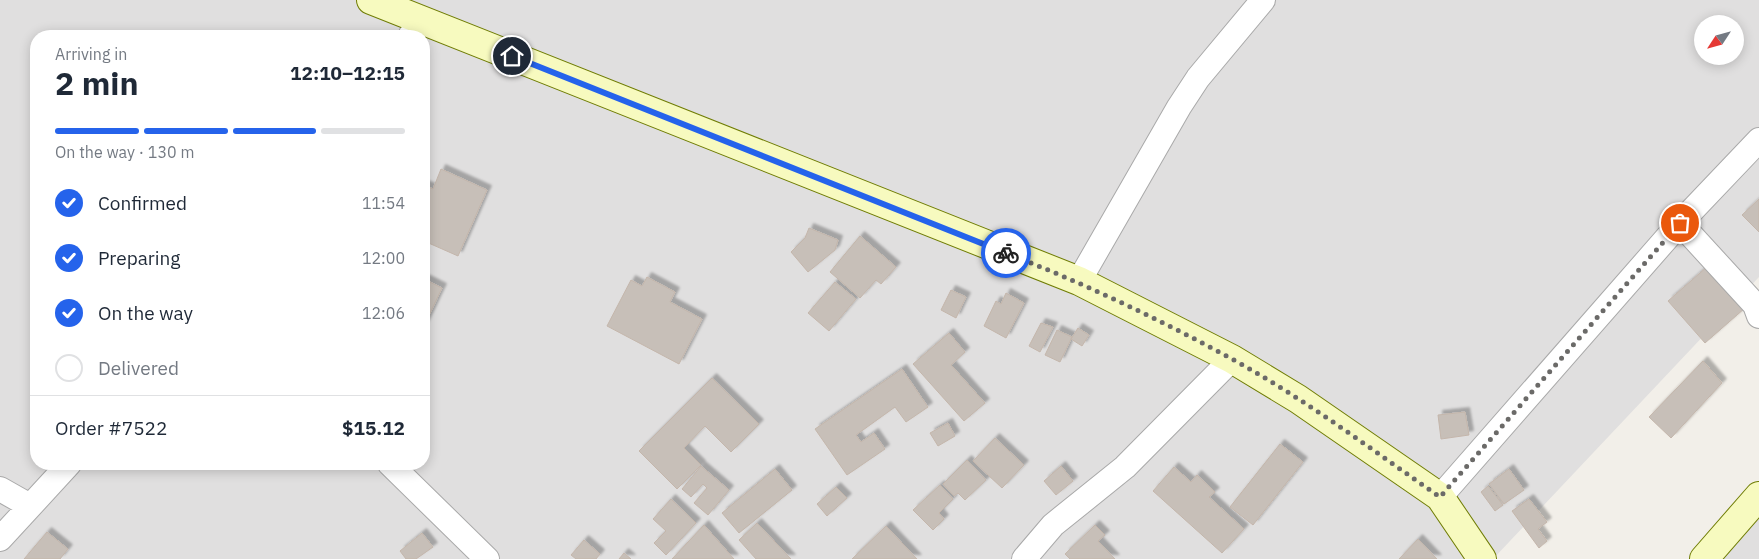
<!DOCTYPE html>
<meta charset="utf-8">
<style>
:root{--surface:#fff;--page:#f6f6f7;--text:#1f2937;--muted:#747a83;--line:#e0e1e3;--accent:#2563eb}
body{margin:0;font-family:"IBM Plex Sans",sans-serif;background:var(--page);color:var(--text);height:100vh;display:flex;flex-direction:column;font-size:19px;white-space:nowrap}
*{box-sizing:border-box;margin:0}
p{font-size:16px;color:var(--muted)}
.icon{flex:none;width:28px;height:28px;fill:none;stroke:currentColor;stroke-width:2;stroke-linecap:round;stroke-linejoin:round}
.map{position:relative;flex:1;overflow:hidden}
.details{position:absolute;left:30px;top:30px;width:400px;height:440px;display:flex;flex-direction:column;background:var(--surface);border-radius:20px;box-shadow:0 2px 12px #0003}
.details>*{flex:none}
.needle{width:32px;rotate:234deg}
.fabs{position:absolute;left:1694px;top:15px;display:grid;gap:10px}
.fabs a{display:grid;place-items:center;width:50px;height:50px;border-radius:50%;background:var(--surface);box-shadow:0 2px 12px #0003;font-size:25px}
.pin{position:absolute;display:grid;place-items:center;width:42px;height:42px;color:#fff;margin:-21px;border:2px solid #fff;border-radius:50%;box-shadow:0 1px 5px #0007}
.courier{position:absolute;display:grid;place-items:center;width:50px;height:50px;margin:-25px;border:4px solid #2563eb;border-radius:50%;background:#fff;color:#222;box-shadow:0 1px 6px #0007}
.headline em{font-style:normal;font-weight:800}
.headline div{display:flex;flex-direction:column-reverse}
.headline{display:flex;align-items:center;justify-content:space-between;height:85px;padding:0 25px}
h1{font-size:32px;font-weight:800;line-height:38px}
.bar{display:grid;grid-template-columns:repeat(4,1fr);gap:8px 5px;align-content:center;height:60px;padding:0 25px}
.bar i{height:6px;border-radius:4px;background:var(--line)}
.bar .on{background:var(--accent)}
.bar p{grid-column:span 4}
.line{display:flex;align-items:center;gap:12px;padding:0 25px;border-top:1px solid var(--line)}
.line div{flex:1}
ol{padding:0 25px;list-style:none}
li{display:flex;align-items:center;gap:15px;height:55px}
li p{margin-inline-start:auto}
li .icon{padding:5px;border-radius:50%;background:var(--accent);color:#fff;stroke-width:4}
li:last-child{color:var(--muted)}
li i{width:28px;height:28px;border:2px solid var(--line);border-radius:50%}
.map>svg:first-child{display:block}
.residential{fill:#e0dfdf;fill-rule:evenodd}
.building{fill:#c7bfb8;stroke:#c4b6ab;filter:url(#shadow)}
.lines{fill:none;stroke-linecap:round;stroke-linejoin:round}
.street-casing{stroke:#a9a9a9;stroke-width:26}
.secondary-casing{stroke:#707d05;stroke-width:30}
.street{stroke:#fff;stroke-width:24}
.secondary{stroke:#f7fabf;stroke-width:28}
.done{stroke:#6b6a68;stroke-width:5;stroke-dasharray:0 9}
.route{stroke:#2563eb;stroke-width:6}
</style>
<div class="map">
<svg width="1759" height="559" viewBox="0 0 1759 559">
<defs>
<filter id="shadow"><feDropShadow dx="4.5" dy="-4.5" stdDeviation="1" flood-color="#0004"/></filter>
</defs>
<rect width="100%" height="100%" fill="#f2efe9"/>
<path class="residential" d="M0,0H1759V277L1493,559H0ZM1702,24H1735V56H1702ZM36,36H424V464H36Z
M1759,502V559H1701Z"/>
<path class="building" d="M441,169L487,190L458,256L424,241V185L433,189Z
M1759,199V232L1742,215Z
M809,228L838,240L835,250L808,272L791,252L805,238Z
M860,236L896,267L881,284L876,280L860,298L830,272Z
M1708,266L1745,308L1705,343L1668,301Z
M647,277L675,292L670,302L702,319L679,364L607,326L631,280L642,286Z
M424,279L442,288L424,326Z
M835,282L856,299L829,331L808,313Z
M951,290L966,297L956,318L941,310Z
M1006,293L1024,303L1006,338L984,326L996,301L1001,304Z
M1041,323L1053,327L1040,352L1029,346Z
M1078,328L1089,335L1082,346L1071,339Z
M1057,330L1072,337L1060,362L1045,355Z
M949,333L965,352L951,365L985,403L964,421L913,364Z
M1703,361L1722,383L1671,438L1649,417Z
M902,369L928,407L906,422L895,407L856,435L861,442L874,433L885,449L847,475L815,429Z
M712,378L759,424L731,452L705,426L684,448L701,465L677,489L639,451Z
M1465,412L1469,435L1441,439L1438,415Z
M948,423L955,436L938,446L930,433Z
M995,438L1024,465L1002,488L973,461Z
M1280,444L1303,462L1253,525L1230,507Z
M967,460L986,480L965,500L958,493L954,496L943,484Z
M701,466L729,490L708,515L694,503L707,488L703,484L691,497L682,489Z
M1061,466L1073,481L1056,495L1044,481Z
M1174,467L1191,482L1197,475L1215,492L1209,497L1244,529L1222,553L1153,491Z
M775,469L792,490L739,533L722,513Z
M1509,469L1524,490L1504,504L1489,484Z
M940,485L953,499L939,513L944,519L933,530L913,510Z
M1488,486L1503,505L1495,511L1481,492Z
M836,487L847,498L827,516L817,504Z
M671,499L696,523L666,555L654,543L666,531L653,519Z
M1529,499L1547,522L1538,529L1547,541L1539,548L1512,511Z
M757,523L791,559H756L739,540Z
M704,525L734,559H672Z
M1095,525L1105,535L1098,541L1115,559H1070L1065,554Z
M886,526L917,559H852Z
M47,532L68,549L60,559H24Z
M422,533L433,547L416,559H406L400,551Z
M1418,539L1437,559H1399Z
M584,540L600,554L596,559H576L571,555Z
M624,553L631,559H619Z"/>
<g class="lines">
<defs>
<path id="street" d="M410,36L422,21
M1680,223L1755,305L1759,316
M1079,281L1179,107L1198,78L1263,0
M390,464L487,559
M0,489L30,506
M1440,497L1680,223L1759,140
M0,539L69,464
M1024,559L1053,525L1125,467L1232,359"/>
<path id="secondary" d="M371,0L1079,281L1232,359L1298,399L1440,497L1482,559
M1704,559L1759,496"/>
</defs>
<use href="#street" class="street-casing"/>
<use href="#secondary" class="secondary-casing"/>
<use href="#street" class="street"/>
<use href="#secondary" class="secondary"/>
</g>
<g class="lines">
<path class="done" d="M1006,253C1083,283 1159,319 1232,359C1305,399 1372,450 1440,497L1680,223"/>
<path class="route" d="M512,56L1006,253"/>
</g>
</svg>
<div class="fabs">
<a><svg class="needle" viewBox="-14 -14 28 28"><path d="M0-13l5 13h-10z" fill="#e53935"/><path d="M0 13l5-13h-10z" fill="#747a83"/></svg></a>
</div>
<div class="pin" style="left:1680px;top:223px;background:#ea580c"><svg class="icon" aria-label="bag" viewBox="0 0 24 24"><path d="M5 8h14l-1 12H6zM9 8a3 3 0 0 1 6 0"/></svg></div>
<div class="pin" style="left:512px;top:56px;background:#1f2937"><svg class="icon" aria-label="home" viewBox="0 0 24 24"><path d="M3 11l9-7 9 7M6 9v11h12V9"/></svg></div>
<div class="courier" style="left:1006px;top:253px"><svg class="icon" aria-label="bike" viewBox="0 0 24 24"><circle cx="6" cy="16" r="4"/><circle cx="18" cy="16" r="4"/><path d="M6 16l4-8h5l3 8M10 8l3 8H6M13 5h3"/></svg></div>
<section class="details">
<div class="headline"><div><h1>2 min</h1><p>Arriving in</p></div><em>12:10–12:15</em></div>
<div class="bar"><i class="on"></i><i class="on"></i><i class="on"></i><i></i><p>On the way · 130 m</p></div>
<ol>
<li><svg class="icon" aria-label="check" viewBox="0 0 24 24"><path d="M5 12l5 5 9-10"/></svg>Confirmed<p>11:54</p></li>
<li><svg class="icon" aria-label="check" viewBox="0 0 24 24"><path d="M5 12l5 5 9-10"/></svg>Preparing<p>12:00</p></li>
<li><svg class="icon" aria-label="check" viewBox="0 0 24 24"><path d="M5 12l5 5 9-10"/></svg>On the way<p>12:06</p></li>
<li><i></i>Delivered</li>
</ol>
<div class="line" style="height:65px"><div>Order #7522</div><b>$15.12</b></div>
</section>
</div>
